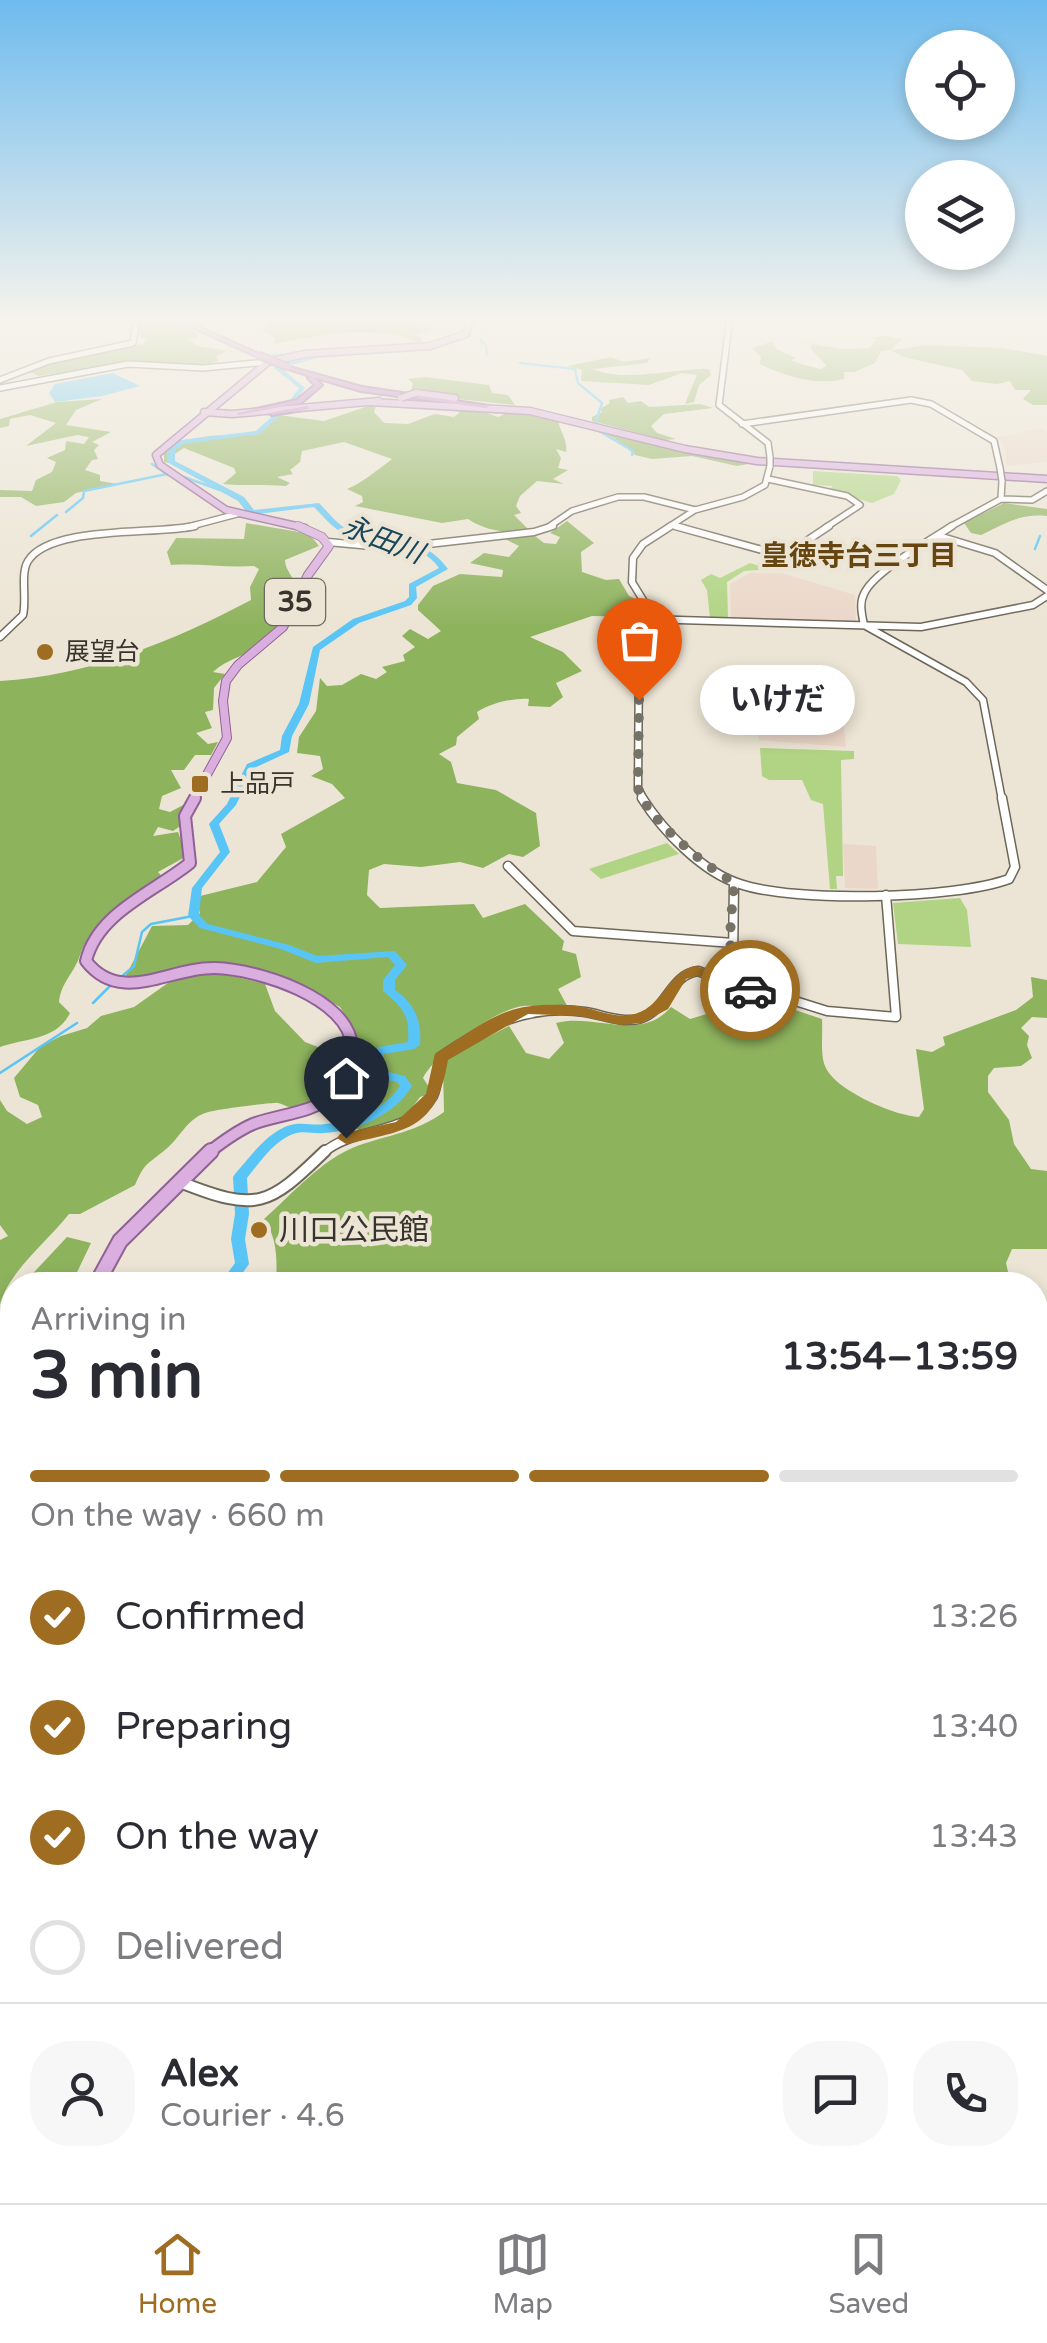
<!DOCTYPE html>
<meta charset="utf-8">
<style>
:root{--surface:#fff;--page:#f7f7f7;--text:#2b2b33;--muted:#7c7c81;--line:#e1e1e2;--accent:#9e6d21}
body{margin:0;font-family:"Varela Round","Noto Sans JP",sans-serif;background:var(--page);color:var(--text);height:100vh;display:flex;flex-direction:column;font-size:38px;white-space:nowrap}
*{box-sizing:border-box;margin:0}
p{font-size:32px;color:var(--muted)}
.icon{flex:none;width:55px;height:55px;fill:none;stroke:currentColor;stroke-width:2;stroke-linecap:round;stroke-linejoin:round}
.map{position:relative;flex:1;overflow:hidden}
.drawer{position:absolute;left:0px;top:1272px;width:1048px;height:932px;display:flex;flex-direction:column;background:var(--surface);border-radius:40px 40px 0 0;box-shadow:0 5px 15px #0003}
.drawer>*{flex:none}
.controls{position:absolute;left:905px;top:30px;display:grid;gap:20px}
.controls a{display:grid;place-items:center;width:110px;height:110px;border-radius:50%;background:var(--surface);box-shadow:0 5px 15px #0003;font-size:50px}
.pin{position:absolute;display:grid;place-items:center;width:85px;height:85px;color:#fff;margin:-102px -42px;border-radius:50% 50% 50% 0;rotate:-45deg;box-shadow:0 0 10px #0007}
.pin .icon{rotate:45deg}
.courier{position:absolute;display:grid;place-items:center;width:100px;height:100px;margin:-50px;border:8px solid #9e6d21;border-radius:50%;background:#fff;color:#222;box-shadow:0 2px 12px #0007}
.bubble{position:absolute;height:70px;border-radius:35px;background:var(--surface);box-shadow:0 5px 15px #0003;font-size:32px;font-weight:700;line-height:70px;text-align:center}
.head em{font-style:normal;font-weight:700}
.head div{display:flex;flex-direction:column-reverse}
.head{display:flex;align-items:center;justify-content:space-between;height:170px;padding:0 30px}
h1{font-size:65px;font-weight:700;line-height:75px}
.bar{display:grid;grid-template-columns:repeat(4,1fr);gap:15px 10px;align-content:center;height:120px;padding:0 30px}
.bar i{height:12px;border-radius:8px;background:var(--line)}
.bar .current{background:var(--accent)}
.bar p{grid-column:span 4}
.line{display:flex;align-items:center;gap:25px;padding:0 30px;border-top:2px solid var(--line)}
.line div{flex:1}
.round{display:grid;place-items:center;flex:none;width:105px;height:105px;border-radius:40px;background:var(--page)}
ol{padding:0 30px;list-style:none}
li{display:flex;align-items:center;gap:30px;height:110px}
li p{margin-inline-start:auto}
li .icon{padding:10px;border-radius:50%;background:var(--accent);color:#fff;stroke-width:4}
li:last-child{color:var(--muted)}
li i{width:55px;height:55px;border:5px solid var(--line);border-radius:50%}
.tab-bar{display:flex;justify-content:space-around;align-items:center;height:140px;border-top:2px solid var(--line);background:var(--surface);font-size:28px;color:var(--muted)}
.tab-bar a{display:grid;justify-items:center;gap:5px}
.tab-bar .current{color:var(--accent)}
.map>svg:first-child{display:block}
.education{fill:#ebd7c9}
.green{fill:#b0d483}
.forest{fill:#8eb35d}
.water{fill:#58c5f6}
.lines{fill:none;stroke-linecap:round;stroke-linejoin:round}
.stream-far1{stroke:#58c5f6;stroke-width:2.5}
.stream{stroke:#58c5f6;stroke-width:4}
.river{fill:#58c5f6;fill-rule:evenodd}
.tertiary-far3-casing{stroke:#6d6759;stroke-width:8}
.tertiary-far2-casing{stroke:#6d6759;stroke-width:9}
.tertiary-far1-casing{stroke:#6d6759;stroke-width:11}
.tertiary-casing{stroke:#6d6759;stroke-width:14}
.primary-far3-casing{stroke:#906194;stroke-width:9}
.primary-far2-casing{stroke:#906194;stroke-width:10}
.primary-far1-casing{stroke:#906194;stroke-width:14}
.primary-casing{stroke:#906194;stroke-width:18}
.motorway-casing{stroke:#906194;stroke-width:4}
.tertiary-far3{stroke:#fff;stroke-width:5}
.tertiary-far2{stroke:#fff;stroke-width:6}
.tertiary-far1{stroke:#fff;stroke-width:8}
.tertiary{stroke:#fff;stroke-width:10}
.primary-far3{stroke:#daafe0;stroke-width:6}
.primary-far2{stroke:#daafe0;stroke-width:8}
.primary-far1{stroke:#daafe0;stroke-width:10}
.primary{stroke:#daafe0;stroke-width:14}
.motorway{fill:#c179cb;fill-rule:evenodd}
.tertiary-bridge-casing{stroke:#6d6759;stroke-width:8;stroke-linecap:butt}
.primary-bridge-casing{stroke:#906194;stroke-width:9;stroke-linecap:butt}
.motorway-bridge-casing{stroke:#906194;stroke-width:9;stroke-linecap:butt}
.tertiary-bridge{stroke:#fff;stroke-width:5}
.primary-bridge{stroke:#daafe0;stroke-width:6}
.motorway-bridge{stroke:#c179cb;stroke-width:6}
.route{fill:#9e6d21}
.done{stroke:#767268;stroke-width:10;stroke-dasharray:0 18}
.poi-dot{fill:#9e6d21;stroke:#ece5d5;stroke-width:4}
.labels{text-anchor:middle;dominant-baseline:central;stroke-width:9;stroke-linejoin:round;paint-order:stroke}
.far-poi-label{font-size:25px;fill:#36342d;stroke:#ece5d5;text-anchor:start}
.far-water-label{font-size:28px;font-style:italic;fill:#174559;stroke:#ece5d5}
.far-neighbourhood-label{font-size:28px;font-weight:bold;fill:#664510;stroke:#ece5d5}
.shield{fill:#ece5d5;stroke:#6d695f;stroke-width:2.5}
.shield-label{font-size:28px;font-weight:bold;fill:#36342d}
.poi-label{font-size:30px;fill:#36342d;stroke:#ece5d5;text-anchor:start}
</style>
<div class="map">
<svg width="1047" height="2203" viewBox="0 0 1047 2203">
<rect width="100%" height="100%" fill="#ece5d5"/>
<path class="education" d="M1041,428L1047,431V462L1007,466L1005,449L997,437Z
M750,573H782L855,595L856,621L731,619L730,584Z
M768,687L840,691L846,747L759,740L755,714L734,700Z
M843,844L876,846L878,889L845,888Z"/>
<path class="green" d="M813,471L897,476L901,480L894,494L872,503L829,490L833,486L813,485Z
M750,563L769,569L744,571L727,582L728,617L710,618L707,590L701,580L711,574L720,578Z
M760,748L854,751V759L841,760L843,876H836L837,889H830L823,804L811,800L802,780H769L762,776Z
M667,843L679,854L601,879L589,869Z
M960,898L967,910L971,947L898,944L893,903Z"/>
<path class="forest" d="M134,317L185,326L198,334V338L189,339L197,346L250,354L226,351L216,357L218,361L207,365L132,361L39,376L30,372L59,360L143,344L147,340L140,337L139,322Z
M422,317L413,320L416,325L439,328L413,335L421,338L422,345C385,322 313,336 274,344L275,337L263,332L269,319L247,324L208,319Z
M887,336L902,339L891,350L927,345L1003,348L1047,356V405H1033L1023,399L1031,390H1015L1010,381L997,384L972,381L962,370L903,357L890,350L881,351L875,363L854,372H844V379C815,386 785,376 760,364L761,358L753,348L772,341L777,349L795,358L791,361L820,369L827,366L811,349L812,345L802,342L842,349L870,348L875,340L871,337Z
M611,357L624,362L650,358L647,363L593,369C626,383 672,368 709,369L711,375L699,385L694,402L685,404L697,375L682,373L649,385L581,381L582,370L568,366Z
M425,377L489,385L492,393L508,395L515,405L410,394L413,383L408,379Z
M623,397L628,403L641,401L649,407L700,404L713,408L664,414L651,426L657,433L676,439L665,440L592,421V417L602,412L600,409L610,403L609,400Z
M102,399L76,410L66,425L111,432L92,442L99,445L94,450L98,459L92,460L85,470L100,475V481L117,484L76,493L64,502L36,506L21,497H0V490L32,491L36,480L52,472L56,462L47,458L65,450L66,441L84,444L89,437L77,435L26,446L56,423L30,415L10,419L9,426L0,428V419L57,402Z
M377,403L374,412L384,423L408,424L435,414L454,417L460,412L435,406L470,407L498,417L512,410L558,419C559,431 568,439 566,452L556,449L561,458L558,468L568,470L553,479L564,484L537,481L520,496L516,506L521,513L514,515L530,531C508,534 486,531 468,519L442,523L355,506L363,502L362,496L347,489C362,483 379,469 392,459L344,442L302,451L300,462L290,470L293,474L277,477L290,483L286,486C265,484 242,486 223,484L236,473L234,468L184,448L173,455L175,464L164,462V455L159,454C186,432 225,436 259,434L278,415L324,421Z
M588,428L754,463L737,466L692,456L652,459L635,455L614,438Z
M1004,503L1047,509V516C1020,513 1004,524 981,535L971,533L964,523Z
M567,521L594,543L581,552L582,572L606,580L619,579L629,596L639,601L640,617L592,616L530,637L563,652L582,671L556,683L563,697L550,707L528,706L529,699C511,698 492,703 477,712L479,719L457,737L456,745L439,754L451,762L457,783L496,790L536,813L540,846L523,857L509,854L483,868L460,862L421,867L384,864L369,870L367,895L380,908L474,904L483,918L525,904L564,941L562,950L576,954L581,977L558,989L570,1011C556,1009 538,1005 523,1006C495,1009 435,1054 423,1078L433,1093L420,1097L402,1122L359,1131L336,1108L335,1099L350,1081L356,1061L354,1030L340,1007L316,994L226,967L124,979L152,926L188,925L200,913L196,897L257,882L286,847L281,834L345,798L332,784L311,776L323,769L320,756L297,753L299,737L316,711L320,678L327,686L342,685L361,674L376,679L387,672L382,667L405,661L403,655L415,647L402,636L410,629L428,639L441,631L418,610V605L433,586L460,574L502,577L503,570L470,563L484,553L509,557L519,546L505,539L535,536L544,543L556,544L560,537L550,533Z
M246,523L299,532L310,535L319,546L285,560C285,572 296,577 295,589C294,611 274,638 255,649C240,658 227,659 213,672L225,674L214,688L213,710L205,712L212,728L196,733L208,744L218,742L211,755H195L184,770H171L181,788L162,796L159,809L170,812L187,803L179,827L173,831L158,827L153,836L178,832L187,856L158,872L165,880C130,901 92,918 79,958C73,974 61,983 59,1002L70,1013C57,1040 26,1038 0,1047V681C88,676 174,641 251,600L250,587L259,569L254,566C226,568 200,563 171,565L167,552L176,538L244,539Z
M221,973L265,984L275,1011L305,1042L336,1054L327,1076L337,1081C327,1094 308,1109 290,1107C285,1107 280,1102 275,1103C266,1103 211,1110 205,1113C186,1120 180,1138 165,1150C147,1165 145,1162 135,1185L80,1214H69C48,1241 10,1270 0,1304V1240L8,1236L0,1225V1100L7,1111L27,1124L42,1117L38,1105L20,1097L14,1078L40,1047L61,1036L87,1028L101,1016L134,1007L175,978Z
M1031,977L1047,980V1018L1032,1017L1021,1028L1029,1036L1027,1045L1032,1058L1021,1066L994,1068L988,1076V1092L1009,1120L1014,1144L1031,1169L1047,1171V1249H1012L1006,1263L1011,1285H276C277,1261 278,1239 264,1219C291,1195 322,1159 357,1146C388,1135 417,1132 444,1112L443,1068L449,1057L509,1026L526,1053L549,1059L564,1043L556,1023C596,1013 640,1043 671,1007L690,1019L710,1013L718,1004L775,1011L783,1006L822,1019C823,1033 820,1054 825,1066C835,1091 896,1116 919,1117L924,1109L916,1049L932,1052L945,1045L943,1037L1016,1010L1033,997Z
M67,1237L91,1243L71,1285H22Z
M1035,1424L1047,1427V1529L1035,1524Z
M12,1528V1974L0,1971V1536Z
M1035,1593L1047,1597V2203H0V1986L12,1991V2192H1035Z"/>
<path class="water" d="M113,373L140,386L102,396L55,402L49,393L55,384Z"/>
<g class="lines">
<path class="stream-far1" d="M484,328L488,317
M480,340L484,344
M486,346L487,355
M264,356L285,355
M520,363L575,369L578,383L602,403L594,426
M599,431L633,451L632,455
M152,464L168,475
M184,477L220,490
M66,512L83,498L84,491L167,474
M31,536L57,515
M1035,549L1040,536
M120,978L134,966L142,932L151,924L193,916
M93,1003L113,983
M0,1073L77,1023
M250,1274L256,1285
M1035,1575L1047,1577"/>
<path class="stream" d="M0,1875L12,1887"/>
<path class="river" d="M315,355L317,358L281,368L305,388L296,401L260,434L183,444L175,451V461L244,497L254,510L319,503C328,512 337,524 348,530C383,547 423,532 448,569L416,587L417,598L411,605L359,623L320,650L309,704L292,736L289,752L254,768L236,805L219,824L230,852L202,888L199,915L208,924L289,945L317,956L395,951L407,965L395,980V990C415,1004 422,1021 420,1045L414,1049L384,1054L381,1065L384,1071L405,1076L412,1086C395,1115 357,1131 324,1133C313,1134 303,1130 293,1134C273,1142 260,1162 247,1178L249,1214L245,1239L249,1264L234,1285H219L235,1263L231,1239L235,1214L233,1177L235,1174C250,1157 265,1135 287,1126C300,1121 312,1126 325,1124C352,1122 385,1110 400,1086L397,1082L375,1077L369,1065L373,1051L379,1047L408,1042C410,1015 403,1008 383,991V980L395,965L388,957L316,963L281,949L200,928L188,916L192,888L220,852L209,824L227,804L247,764L280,750L282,736L299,704L313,647L353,619L405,601L409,597V584L439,568C419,538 374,548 344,533C332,528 324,517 314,507L249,515L238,501L167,462V450L181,440L256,431L291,399L299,388L274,368V366Z
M12,1424V1437L0,1442V1429Z"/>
<defs>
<path id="tertiary-far3" d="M730,317L719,405L768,443L770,457
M0,380L49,361L133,343L136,324L130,317
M0,388L128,364L203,368L268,362
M742,424L911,400L931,404L994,441L1000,468
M768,479L847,496L860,505L825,528
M1001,499L1032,500L1047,491
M672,525L684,528
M184,528L237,514
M547,528L572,511L618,497H644L695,510L743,497L765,485L770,466
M667,528L695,510
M948,528L1001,499L1002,481"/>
<path id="tertiary-far2" d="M675,526L784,556L829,526
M952,526C931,540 873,572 864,594C859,603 862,615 864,625L966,682L983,700L1002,800
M939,536L995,553L1047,590
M328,542L393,548L534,532L553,526
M645,619L921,627L1033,605L1047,596
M0,637L23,615C27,598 20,574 28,561C50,525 156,535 195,526
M644,800L638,788L639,658L646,632L643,600L632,582L633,558L643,544L671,526"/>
<path id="tertiary-far1" d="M642,798C663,831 702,872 740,884C795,903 955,899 1009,879L1015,867L1002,798
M508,866L573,931L733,943
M734,882L733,960L741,984L827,1011L896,1017L886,895
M323,1153C355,1125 410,1137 433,1096C439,1084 436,1070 440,1057C487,1025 527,1004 585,1012C603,1015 621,1023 639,1019C667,1011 669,975 698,971L711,976L739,998L773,1004L776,998"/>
<path id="tertiary" d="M180,1182C258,1213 268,1206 325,1151"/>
<path id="primary-far3" d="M416,393L455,398
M371,402L530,411L685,449L757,461L1047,479
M204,412L232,414L379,401
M305,528L226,510L160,465L156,455L268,362L305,354L430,346L466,334L471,317"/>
<path id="primary-far2" d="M193,800L227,738L223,701L226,681L238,665L283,627L308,575L329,546L322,537L298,526"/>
<path id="primary-far1" d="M195,798L185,816L190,863C154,892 97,913 86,961C121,1006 169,967 215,968C257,969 350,998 352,1047C352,1064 346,1084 333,1095C311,1114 279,1114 253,1124C237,1131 222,1142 208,1153"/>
<path id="primary" d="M96,1285L120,1241L211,1151
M0,1394L12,1384"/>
<path id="motorway" d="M169,317H177L261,355L256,356Z
M286,366L362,387L489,406L486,408L361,391L313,377L322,385L301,403L238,415V413L297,400L315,385L308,378L313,377L286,368Z
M307,406L309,407V409L272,415L269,413Z"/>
</defs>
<use href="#tertiary-far3" class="tertiary-far3-casing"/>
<use href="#tertiary-far2" class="tertiary-far2-casing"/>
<use href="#tertiary-far1" class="tertiary-far1-casing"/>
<use href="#tertiary" class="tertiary-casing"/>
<use href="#primary-far3" class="primary-far3-casing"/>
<use href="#primary-far2" class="primary-far2-casing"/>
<use href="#primary-far1" class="primary-far1-casing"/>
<use href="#primary" class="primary-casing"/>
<use href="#motorway" class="motorway-casing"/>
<use href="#tertiary-far3" class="tertiary-far3"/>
<use href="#tertiary-far2" class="tertiary-far2"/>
<use href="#tertiary-far1" class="tertiary-far1"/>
<use href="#tertiary" class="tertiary"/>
<use href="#primary-far3" class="primary-far3"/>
<use href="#primary-far2" class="primary-far2"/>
<use href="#primary-far1" class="primary-far1"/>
<use href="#primary" class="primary"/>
<use href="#motorway" class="motorway"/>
<defs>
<path id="tertiary-bridge" d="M770,457V466
M1000,468L1002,481"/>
<path id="primary-bridge" d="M401,398L416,393"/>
<path id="motorway-bridge" d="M258,355L288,367"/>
</defs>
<use href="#tertiary-bridge" class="tertiary-bridge-casing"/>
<use href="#primary-bridge" class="primary-bridge-casing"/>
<use href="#motorway-bridge" class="motorway-bridge-casing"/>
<use href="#tertiary-bridge" class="tertiary-bridge"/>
<use href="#primary-bridge" class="primary-bridge"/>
<use href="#motorway-bridge" class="motorway-bridge"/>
</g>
<linearGradient id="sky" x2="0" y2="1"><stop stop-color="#6ebbee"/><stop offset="0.51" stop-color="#f6f3ec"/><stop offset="1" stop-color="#f6f3ec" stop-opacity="0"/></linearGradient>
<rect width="1047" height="626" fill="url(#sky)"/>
<path class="route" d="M694,966C718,970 728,988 749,994L743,990L750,985L782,994L783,1003L775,1008L732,1000L704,977L696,976L686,979L668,1009L642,1023L621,1025L580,1016L528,1014L448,1060C436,1130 408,1130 346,1144L337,1138L340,1134L396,1122L426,1094L435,1054C492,1018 506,1000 577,1006C594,1008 612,1018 630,1015C662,1010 665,975 694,966Z"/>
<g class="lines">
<path class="done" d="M639,700L638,788C644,816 708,869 734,882C733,912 720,972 750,990"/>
</g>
<g class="poi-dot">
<circle cx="45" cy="652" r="10"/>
<rect x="190" y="774" width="20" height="20" rx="5"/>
<circle cx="259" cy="1230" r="10"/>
</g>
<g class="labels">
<g class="far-poi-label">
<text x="65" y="652">展望台</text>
<text x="220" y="784">上品戸</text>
</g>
<g class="far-water-label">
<text transform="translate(383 540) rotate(21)">永田川</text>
</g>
<g class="far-neighbourhood-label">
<text x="859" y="556">皇徳寺台三丁目</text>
</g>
<rect class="shield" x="265" y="579" width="60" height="46" rx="8"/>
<g class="shield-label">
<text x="295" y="602">35</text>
</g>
<g class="poi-label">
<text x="279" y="1230">川口公民館</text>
</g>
</g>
</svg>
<div class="controls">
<a><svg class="icon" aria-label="locate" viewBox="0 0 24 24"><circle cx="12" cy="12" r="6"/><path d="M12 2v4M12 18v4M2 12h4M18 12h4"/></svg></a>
<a><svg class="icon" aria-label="layers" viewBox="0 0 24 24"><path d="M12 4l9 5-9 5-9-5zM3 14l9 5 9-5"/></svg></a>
</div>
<div class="pin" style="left:639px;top:700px;background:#ea580c"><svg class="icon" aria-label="bag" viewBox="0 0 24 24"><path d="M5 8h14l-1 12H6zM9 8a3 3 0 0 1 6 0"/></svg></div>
<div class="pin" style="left:346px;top:1138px;background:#1f2937"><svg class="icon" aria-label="home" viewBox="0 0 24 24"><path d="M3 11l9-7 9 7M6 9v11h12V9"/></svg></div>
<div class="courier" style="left:750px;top:990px"><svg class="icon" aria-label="car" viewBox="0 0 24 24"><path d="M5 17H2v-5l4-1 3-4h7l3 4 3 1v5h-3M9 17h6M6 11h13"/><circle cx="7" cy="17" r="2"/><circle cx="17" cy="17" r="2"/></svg></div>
<div class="bubble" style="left:700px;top:665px;width:155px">いけだ</div>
<section class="drawer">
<div class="head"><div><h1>3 min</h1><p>Arriving in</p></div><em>13:54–13:59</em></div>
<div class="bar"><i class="current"></i><i class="current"></i><i class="current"></i><i></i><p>On the way · 660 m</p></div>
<ol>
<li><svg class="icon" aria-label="check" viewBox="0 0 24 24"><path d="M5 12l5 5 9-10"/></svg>Confirmed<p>13:26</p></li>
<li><svg class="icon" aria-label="check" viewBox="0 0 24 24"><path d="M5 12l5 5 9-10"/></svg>Preparing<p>13:40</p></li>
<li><svg class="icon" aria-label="check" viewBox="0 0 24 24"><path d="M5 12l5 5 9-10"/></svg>On the way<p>13:43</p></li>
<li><i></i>Delivered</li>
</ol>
<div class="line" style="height:180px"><a class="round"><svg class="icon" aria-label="person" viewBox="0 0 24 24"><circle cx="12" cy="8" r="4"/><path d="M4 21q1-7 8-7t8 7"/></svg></a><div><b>Alex</b><p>Courier · 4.6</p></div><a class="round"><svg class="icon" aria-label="chat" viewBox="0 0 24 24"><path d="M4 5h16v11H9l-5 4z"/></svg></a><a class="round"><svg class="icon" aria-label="phone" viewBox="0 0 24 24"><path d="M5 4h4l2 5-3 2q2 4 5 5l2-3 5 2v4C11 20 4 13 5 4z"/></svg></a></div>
</section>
</div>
<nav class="tab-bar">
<a class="current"><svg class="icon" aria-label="home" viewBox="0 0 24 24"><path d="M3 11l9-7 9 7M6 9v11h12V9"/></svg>Home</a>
<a><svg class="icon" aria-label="map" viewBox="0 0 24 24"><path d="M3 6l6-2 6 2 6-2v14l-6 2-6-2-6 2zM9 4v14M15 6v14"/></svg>Map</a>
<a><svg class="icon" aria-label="saved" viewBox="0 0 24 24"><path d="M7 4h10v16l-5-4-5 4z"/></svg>Saved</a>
</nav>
